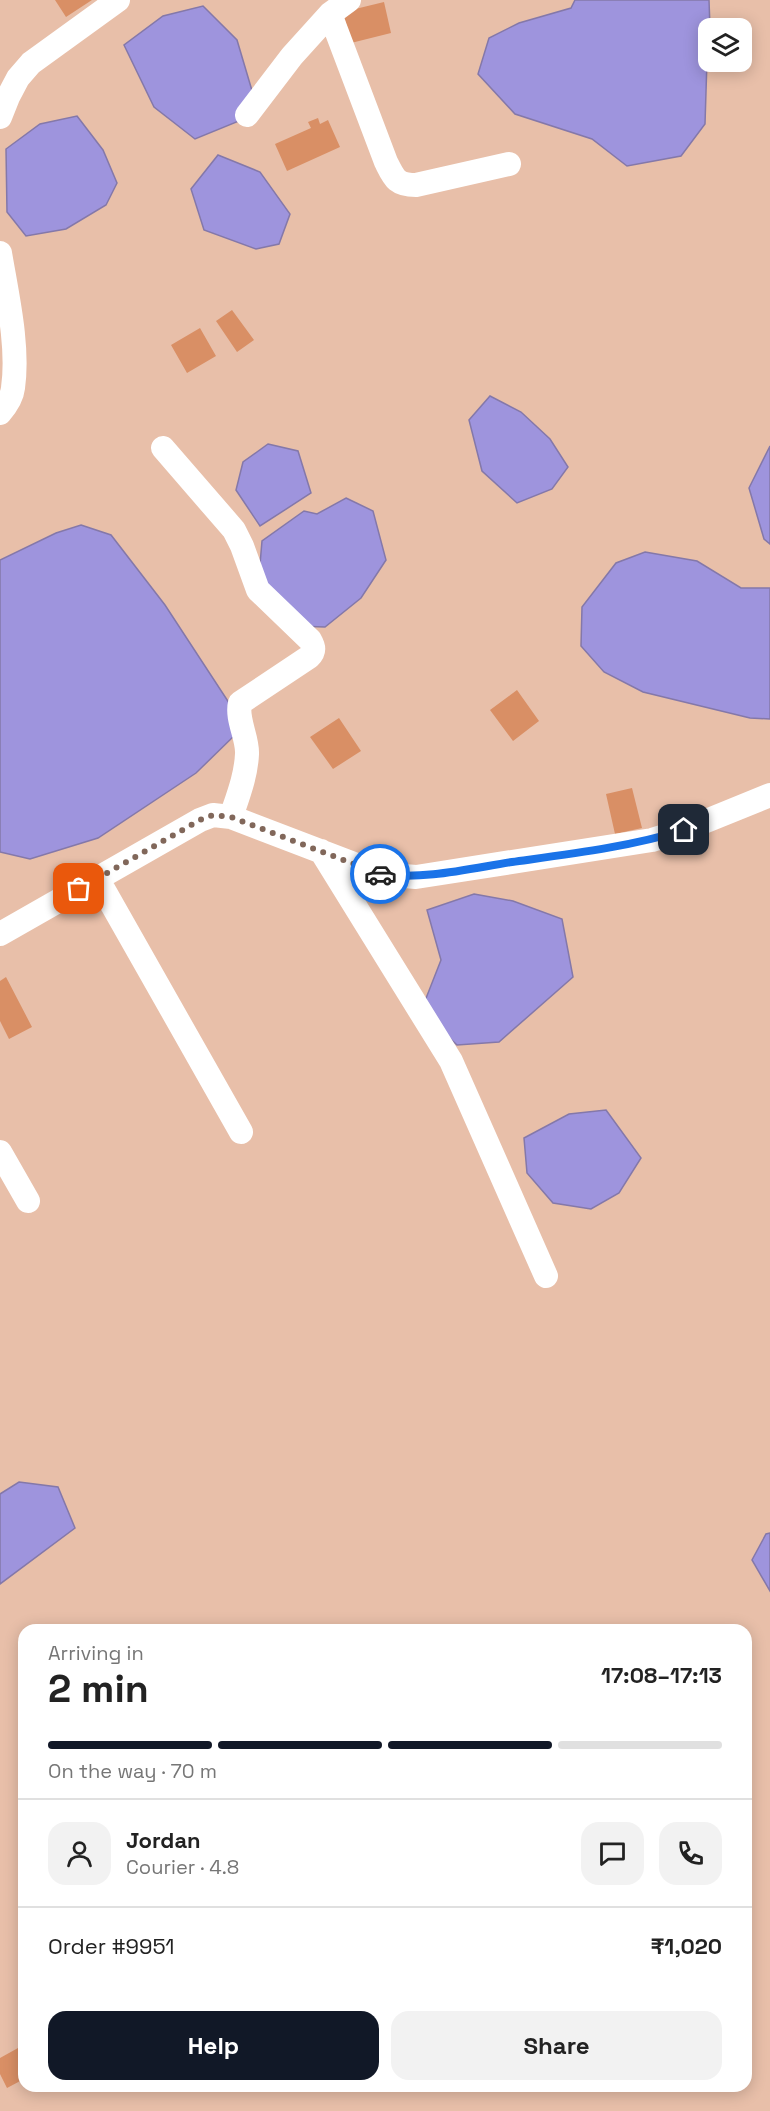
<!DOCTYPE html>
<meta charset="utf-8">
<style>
:root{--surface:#fff;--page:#f2f2f2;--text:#222;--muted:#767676;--line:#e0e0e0;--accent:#111827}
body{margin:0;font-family:"Space Grotesk",sans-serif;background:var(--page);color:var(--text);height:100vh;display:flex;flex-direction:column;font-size:22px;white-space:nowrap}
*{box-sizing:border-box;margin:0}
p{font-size:20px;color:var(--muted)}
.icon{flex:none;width:33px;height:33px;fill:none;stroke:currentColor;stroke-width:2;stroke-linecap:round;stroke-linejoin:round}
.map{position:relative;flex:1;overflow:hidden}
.drawer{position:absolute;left:18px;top:1624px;width:734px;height:468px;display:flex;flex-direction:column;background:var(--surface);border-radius:18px;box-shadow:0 3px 15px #0003}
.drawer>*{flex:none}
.controls{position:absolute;left:698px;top:18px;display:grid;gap:12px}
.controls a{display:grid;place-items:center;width:54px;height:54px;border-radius:12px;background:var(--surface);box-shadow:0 3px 15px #0003;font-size:30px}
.pin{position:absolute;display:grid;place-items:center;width:51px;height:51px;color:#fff;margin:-26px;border-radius:12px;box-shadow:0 3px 9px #0006}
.courier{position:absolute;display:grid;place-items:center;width:60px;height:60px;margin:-30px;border:4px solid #1a73e8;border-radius:50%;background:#fff;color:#222;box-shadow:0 2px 8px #0007}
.summary em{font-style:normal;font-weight:700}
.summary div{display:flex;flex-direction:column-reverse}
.summary{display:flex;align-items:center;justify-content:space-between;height:102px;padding:0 30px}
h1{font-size:39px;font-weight:700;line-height:45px}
.bar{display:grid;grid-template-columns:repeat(4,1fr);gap:9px 6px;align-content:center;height:72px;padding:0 30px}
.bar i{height:8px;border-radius:4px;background:var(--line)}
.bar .active{background:var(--accent)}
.bar p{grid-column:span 4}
.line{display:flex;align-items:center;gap:15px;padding:0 30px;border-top:2px solid var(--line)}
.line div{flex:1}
.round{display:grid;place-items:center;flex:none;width:63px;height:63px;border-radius:18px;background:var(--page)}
.action{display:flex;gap:12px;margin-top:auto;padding:12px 30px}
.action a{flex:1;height:69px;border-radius:18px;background:var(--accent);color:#fff;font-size:24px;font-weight:700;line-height:69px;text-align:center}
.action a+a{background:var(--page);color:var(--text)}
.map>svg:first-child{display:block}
.water{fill:#9e94dd;stroke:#8478a9;stroke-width:1.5}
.building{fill:#d98f65}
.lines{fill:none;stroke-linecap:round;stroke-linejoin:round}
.street{stroke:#fff;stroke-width:24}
.done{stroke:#81675a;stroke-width:6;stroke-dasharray:0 10.8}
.route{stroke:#1a73e8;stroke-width:8}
</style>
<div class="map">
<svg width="770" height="2111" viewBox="0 0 770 2111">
<rect width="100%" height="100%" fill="#e8bfa9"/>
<path class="water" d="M575,0H709L710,28H708L705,124L681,156L627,166L592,139L515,114L478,74L489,38L519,23L571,8Z
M203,6L237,40L253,94L239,121L195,139L154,107L124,45L163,16Z
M77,116L103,150L117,183L106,205L66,229L26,236L7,212L6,149L40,124Z
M218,155L260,172L290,214L279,244L256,249L204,230L191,189Z
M490,396L521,412L550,439L568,467L552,489L517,503L482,471L469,420Z
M268,444L298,451L311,493L260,526L236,490L243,462Z
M770,446V544L764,539L749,488Z
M346,498L373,511L386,560L361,598L325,627L295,626L258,588L262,541L304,511L317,514Z
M81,525L111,535L165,605L237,715L236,734L196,773L98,838L30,859L0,852V560L56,533Z
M645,552L697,561L741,588H770V719L750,718L643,692L604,672L581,646L582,607L616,563Z
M474,894L513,901L562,919L573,977L499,1042L457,1045L421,1011L441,960L427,910Z
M606,1110L641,1158L619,1193L591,1209L553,1203L527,1173L524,1138L569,1114Z
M19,1482L58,1487L75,1528L0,1584V1494Z
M770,1533V1591L752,1560L766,1534Z"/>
<path class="building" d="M55,0H92L66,17Z
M384,2L391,33L351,43L343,12Z
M318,118L320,124L328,120L340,147L287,171L275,144L311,128L308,122Z
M232,310L254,340L237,352L216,321Z
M200,328L216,356L187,373L171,345Z
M517,690L539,721L513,741L490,710Z
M339,718L361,751L333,769L310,737Z
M632,788L642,828L615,834L606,794Z
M6,977L32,1027L9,1039L0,1021V981Z
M18,2048L24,2059V2079L7,2088L0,2074V2058Z"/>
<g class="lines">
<path class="street" d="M330,14L386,162C394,178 396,185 416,185L509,164
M247,115L292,56L330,14L349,0
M0,117L8,97L18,78L31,63L118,0
M0,253C7,295 19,346 13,388C12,397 6,406 0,413
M163,448L234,530L242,546L258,590L310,640C314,647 315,651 309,657L240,703C236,719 248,738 247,754C246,776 238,796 231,817
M321,851L451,1061L546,1276
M97,878L241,1132
M0,934L200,820L213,815L231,817L380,874L416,877L652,840L684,830L770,795
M0,1152L28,1201"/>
</g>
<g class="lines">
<path class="done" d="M79,889L200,820L213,815L231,817L380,874"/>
<path class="route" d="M380,874C424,880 468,869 512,862C570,854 629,847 684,830"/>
</g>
</svg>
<div class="controls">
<a><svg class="icon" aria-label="layers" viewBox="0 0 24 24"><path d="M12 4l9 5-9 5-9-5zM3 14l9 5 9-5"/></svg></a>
</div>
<div class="pin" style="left:79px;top:889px;background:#ea580c"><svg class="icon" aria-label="bag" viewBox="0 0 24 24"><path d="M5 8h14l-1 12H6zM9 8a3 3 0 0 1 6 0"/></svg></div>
<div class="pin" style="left:684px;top:830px;background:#1f2937"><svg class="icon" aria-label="home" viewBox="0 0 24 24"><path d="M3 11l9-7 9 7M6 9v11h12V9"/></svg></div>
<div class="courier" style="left:380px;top:874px"><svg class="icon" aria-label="car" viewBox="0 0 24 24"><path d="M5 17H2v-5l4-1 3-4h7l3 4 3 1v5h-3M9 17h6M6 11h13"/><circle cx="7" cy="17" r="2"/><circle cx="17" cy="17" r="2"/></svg></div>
<section class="drawer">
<div class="summary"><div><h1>2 min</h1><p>Arriving in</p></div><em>17:08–17:13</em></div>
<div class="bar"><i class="active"></i><i class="active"></i><i class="active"></i><i></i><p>On the way · 70 m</p></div>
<div class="line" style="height:108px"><a class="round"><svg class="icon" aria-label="person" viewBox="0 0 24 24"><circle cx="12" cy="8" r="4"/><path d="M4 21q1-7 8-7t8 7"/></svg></a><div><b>Jordan</b><p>Courier · 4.8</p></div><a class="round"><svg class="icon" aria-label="chat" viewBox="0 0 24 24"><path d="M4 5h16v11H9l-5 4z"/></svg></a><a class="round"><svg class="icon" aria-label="phone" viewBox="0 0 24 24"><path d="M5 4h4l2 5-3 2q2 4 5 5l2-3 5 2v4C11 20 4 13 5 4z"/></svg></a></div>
<div class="line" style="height:78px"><div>Order #9951</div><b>₹1,020</b></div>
<div class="action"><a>Help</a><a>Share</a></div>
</section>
</div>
